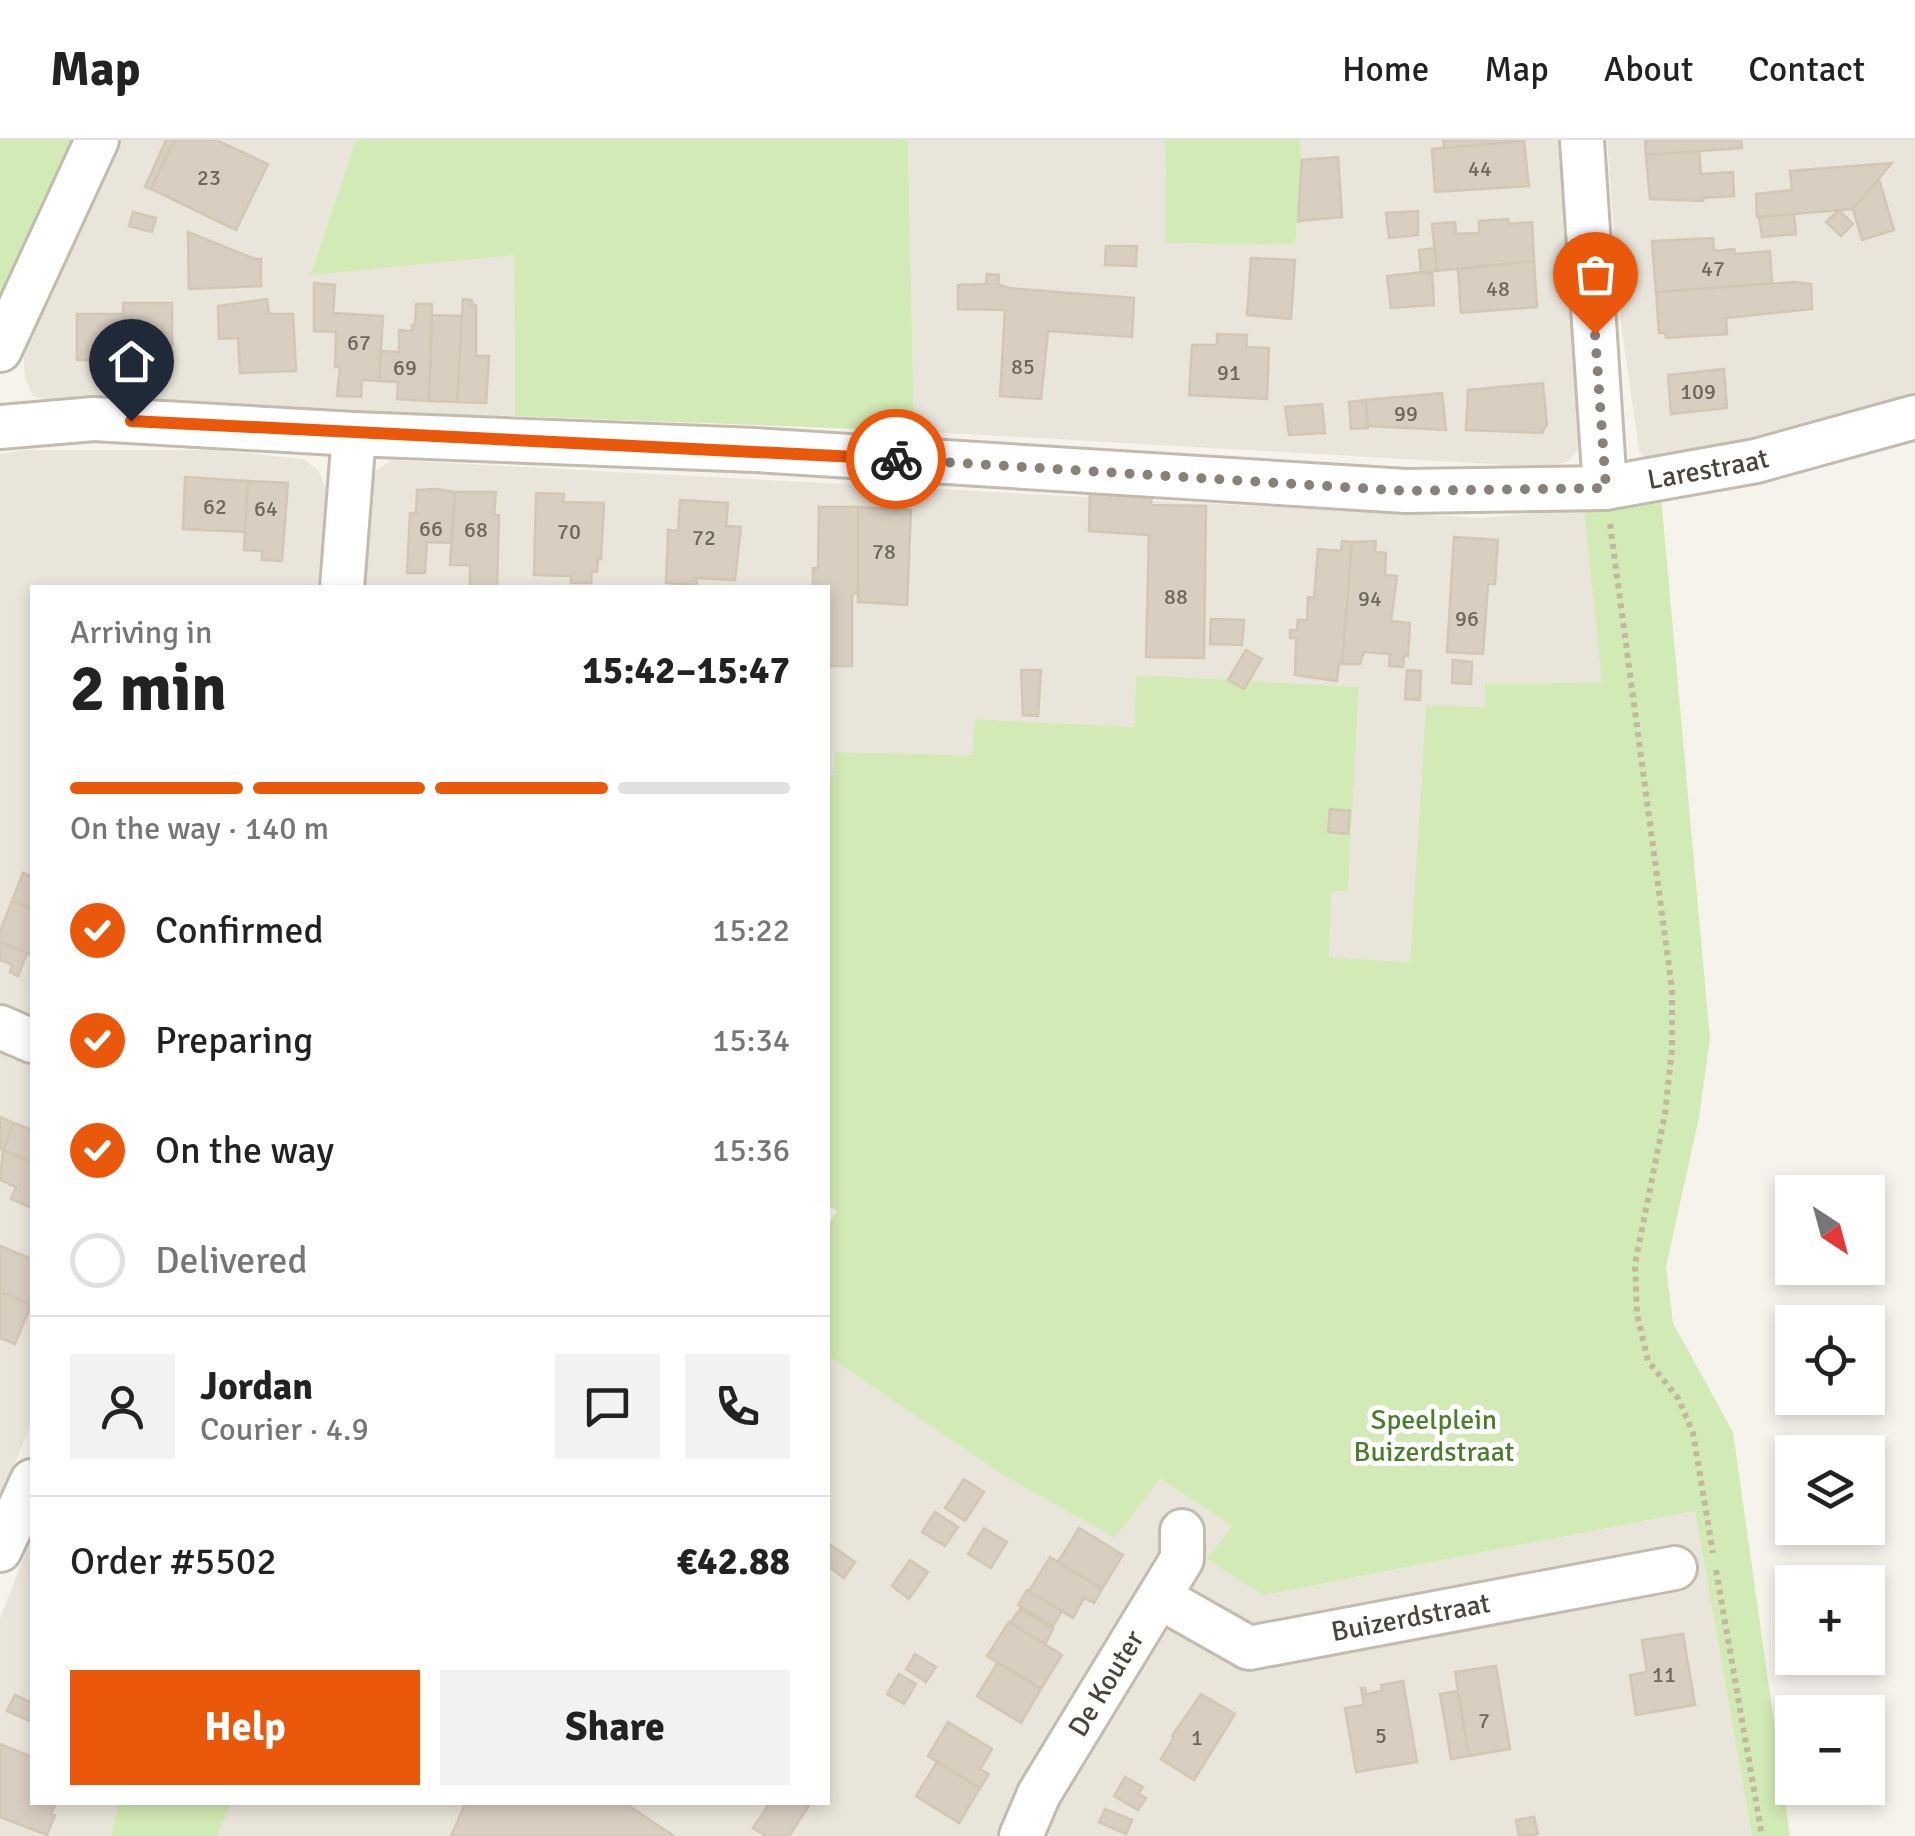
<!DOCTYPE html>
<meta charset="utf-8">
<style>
:root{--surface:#fff;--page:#f2f2f2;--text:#222;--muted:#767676;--line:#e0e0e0;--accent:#ea580c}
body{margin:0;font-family:Signika,sans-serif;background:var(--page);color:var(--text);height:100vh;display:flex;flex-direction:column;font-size:38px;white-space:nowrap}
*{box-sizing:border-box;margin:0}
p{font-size:32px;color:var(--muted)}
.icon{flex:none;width:55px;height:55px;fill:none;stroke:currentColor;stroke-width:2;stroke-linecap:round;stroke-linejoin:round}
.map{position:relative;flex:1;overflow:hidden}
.side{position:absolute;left:30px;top:445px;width:800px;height:1220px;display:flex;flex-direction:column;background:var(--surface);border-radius:0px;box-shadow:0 5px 15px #0003}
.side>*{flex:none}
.needle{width:65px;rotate:144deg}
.tools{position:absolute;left:1775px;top:1035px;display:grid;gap:20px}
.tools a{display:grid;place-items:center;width:110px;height:110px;border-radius:0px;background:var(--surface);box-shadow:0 5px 15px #0003;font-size:50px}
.pin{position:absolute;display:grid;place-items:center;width:85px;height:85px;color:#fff;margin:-102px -42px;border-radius:50% 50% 50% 0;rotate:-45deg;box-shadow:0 0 10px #0007}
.pin .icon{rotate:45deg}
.courier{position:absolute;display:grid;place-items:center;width:100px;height:100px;margin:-50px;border:8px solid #ea580c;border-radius:50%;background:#fff;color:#222;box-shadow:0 2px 12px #0007}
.summary em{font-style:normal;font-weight:700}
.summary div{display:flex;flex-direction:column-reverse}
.summary{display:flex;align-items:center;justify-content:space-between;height:170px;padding:0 40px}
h1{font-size:65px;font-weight:700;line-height:75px}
.bar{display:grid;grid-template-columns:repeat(4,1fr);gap:15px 10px;align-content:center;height:120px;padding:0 40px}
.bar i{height:12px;border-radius:8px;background:var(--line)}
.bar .on{background:var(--accent)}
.bar p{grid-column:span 4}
.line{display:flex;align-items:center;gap:25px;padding:0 40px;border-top:2px solid var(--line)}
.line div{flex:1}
.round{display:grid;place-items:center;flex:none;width:105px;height:105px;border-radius:0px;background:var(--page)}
ol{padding:0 40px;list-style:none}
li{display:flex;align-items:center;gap:30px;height:110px}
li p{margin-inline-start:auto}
li .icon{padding:10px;border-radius:50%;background:var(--accent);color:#fff;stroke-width:4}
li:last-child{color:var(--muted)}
li i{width:55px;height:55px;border:5px solid var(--line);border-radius:50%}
.cta{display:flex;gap:20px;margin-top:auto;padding:20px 40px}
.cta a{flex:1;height:115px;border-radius:0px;background:var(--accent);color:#fff;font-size:40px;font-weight:700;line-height:115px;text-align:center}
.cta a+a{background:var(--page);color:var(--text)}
header{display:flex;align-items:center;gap:60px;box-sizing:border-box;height:140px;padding:0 50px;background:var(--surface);border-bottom:2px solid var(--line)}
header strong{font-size:48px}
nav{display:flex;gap:55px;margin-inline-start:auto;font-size:35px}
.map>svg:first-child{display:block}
.residential{fill:#eae5da}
.green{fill:#d2eab5}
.building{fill:#d8cfc1;stroke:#d3c7b4;stroke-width:2.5}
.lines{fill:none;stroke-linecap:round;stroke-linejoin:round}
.minor-casing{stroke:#c2bbae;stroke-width:48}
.path{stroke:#c4b79f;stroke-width:6;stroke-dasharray:5 5;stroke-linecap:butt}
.minor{stroke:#fff;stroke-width:42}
.done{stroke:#878178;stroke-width:10;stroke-dasharray:0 18}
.route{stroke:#ea580c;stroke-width:12}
.labels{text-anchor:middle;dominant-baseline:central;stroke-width:10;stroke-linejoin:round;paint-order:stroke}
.number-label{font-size:22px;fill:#6e675b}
.street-label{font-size:28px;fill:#4b4439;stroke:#fff}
.park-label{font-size:28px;fill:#4a7f2a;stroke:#fff}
</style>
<header>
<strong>Map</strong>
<nav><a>Home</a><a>Map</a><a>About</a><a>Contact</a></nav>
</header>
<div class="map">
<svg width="1915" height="1696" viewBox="0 0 1915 1696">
<rect width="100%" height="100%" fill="#f6f3ec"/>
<path class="residential" d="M112,0H356L310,134L514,115L515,276L61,265L33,256L25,238L22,193Z
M908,0H1165L1166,103L1295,105L1302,20L1300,0H1559L1579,309L1567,322L1544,327L914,291Z
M1607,0H1915V259L1696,319L1650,324L1639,311L1621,183Z
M25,310H214L303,319L318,330L327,350L318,447L32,448V1281L0,1360V314Z
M391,320L1481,378L1584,369L1603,542L1485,543L1486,567L1426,566L1410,822L1329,817L1331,751H1348L1359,547L1136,536L1134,587L975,579L972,615L836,612L835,636L828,635V448H356L367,337Z
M828,1216L1001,1334L1115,1397L1159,1339L1232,1386L1263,1455L1695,1371L1752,1696H217L229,1666L222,1663L828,1662Z
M32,1397V1662L119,1663L111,1696H0V1478Z"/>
<path class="green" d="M0,0H76L0,178Z
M356,0H908L914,291L515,276L514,115L310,135Z
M1165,0H1300L1302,20L1295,105L1166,103Z
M1661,357L1710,899L1699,977L1666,1127L1673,1183L1733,1292L1790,1696H1752L1695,1371L1263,1455L1207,1419L1232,1386L1160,1339L1115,1398L1001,1334L828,1216V1085L837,1071L828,1065V635H835V612L972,615L975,579L1134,587L1136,535L1359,547L1348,751H1331L1329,817L1410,822L1426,565L1485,567V543L1602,542L1584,369Z
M222,1663L230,1665L217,1696H111L119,1663Z"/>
<path class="building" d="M166,0H174L151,49L145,47Z
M174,0H216L268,24L236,90L151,49Z
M1443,0H1524V1L1444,8Z
M1645,0H1741L1742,8L1646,15Z
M1524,1L1529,46L1435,52L1432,9Z
M1699,11L1701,34L1733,32L1734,56L1703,58V61L1650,59L1646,15Z
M1338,17L1342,77L1298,81L1302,20Z
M1892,23L1853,69L1757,77L1756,54L1792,50L1790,31Z
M1879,39L1894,90L1862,100L1853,69Z
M1839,70L1853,84L1841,96L1826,82Z
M1418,71V95L1389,98L1386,73Z
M133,72L156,78L152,92L129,86Z
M1794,74L1796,94L1762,97L1759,77Z
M1508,79L1509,84L1532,82L1534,121L1437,131L1432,84L1455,82L1456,94L1479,93V81Z
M188,92L255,119H261V146L189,149Z
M1713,98L1714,111L1734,109L1735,114L1770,111L1772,143L1656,152L1652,101Z
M1106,106H1137L1136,126L1105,125Z
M1435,108L1437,131L1421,133L1419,110Z
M1251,118L1295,120L1291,179L1247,175Z
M1534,121L1537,167L1461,173L1458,129Z
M1432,131L1434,165L1391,168L1387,136Z
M987,134L999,135L998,144L1008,148L1134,158L1132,197L1048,191L1041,259L1000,256L1005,170L958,169V145L986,144Z
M1795,142L1811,144L1812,169L1726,178L1727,194L1666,198L1665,193H1659L1656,152Z
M314,143L335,145L333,173L383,176L379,241L362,240L361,257L337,256L340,227H335L336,192L314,191Z
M267,159L269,174H293L296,231L240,233L238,198L219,199L218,166Z
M463,159L472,160V165H476V216H489L486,263L457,262Z
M123,163H172V225L149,226V220H77V174H123Z
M416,164H432L429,261L397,259L398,242L379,241L381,211L399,212V190L412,191V185H415Z
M432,175L462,176L457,262L429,261Z
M1217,194L1247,195L1246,207L1269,208L1267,259L1189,255L1192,205H1217Z
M1724,229L1727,268L1671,274L1668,235Z
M1543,243L1547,284L1542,293L1466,290L1468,250Z
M1442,253L1446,290L1368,286L1366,260Z
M1366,260L1368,288L1351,289L1349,262Z
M1322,264L1325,293L1289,295L1285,267Z
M185,337L248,341L245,392L183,389Z
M248,341L288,343L282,421L262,420V411L244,410Z
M437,349L455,352L452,403L427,402L425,433H407L410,373H416L417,350Z
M1090,350L1152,355L1151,365L1206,366L1204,518L1146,517L1149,395L1089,391Z
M455,352H496L494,375H499L497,448H470V425H450Z
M536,353L564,354L563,362L604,363L601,419H598L597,432L592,431L591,443H571V436L534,435Z
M680,360L728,363L726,386L741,387L735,440L696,438L697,445L666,443L668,390L678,391Z
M819,367H858V452L852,455V526H828V448H813V428H818Z
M858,367L911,370L907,465L858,462Z
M1454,397L1498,400L1495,444H1488L1483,514L1447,512Z
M1342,401L1352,402L1342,524H1339L1337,541L1295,535L1296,498H1290V490H1297L1298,480H1307L1308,457L1314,458L1318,409L1341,411Z
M1376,401L1375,412L1386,413L1385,435L1397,436L1391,481L1410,483L1408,516L1404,515L1403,527L1389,526L1390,514L1364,512L1360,524H1342L1352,402Z
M1211,479L1244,480L1242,505L1210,504Z
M1246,510L1262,519L1244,549L1228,540Z
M1453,520L1472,522L1471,544L1452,543Z
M1021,530H1041L1038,576L1023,575Z
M1407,530L1421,531L1420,560L1405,559Z
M1330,669L1350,671L1348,694L1328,692Z
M23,733L32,737V769L12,761Z
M12,761L32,769V815L0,802V791Z
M0,802L27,813L18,836L10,832L12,825L0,820Z
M0,977L14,983L3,1010L0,1009Z
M14,983L32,990V1022L3,1010Z
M3,1010L32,1022V1068L11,1059L16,1047L0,1040Z
M0,1106L32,1119L31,1165L0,1152Z
M0,1152L31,1165L15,1204L0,1198Z
M964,1339L984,1352L965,1381L945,1368Z
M935,1372L958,1387L945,1406L922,1392Z
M984,1388L1007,1402L991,1428L968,1414Z
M1079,1388L1123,1415L1102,1449L1058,1422Z
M828,1403L855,1422L844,1438L828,1426Z
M1050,1417L1102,1449L1094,1463L1084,1458L1073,1478L1029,1451Z
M910,1420L928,1432L909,1459L892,1446Z
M1027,1450L1062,1471L1053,1486L1018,1465Z
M1020,1469L1053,1489L1045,1504L1010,1483Z
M1009,1482L1062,1515L1041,1549L987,1516Z
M1683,1494L1695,1565L1636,1575L1630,1535L1647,1532L1642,1500Z
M915,1514L936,1527L926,1542L906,1529Z
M998,1522L1041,1549L1021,1583L977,1556Z
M1496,1526L1510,1609L1469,1616L1455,1532Z
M899,1534L916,1544L904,1564L887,1554Z
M1403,1541L1417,1622L1356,1632L1345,1568L1364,1565L1361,1548H1365L1366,1554L1382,1551L1381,1545Z
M1458,1551L1469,1616L1451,1619L1440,1554Z
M1201,1554L1235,1574L1194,1640L1161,1619L1174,1597L1172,1596Z
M15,1555L32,1563V1582L7,1571Z
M948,1582L992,1609L980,1629L989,1634L980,1648L928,1616Z
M0,1604L32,1617V1662H56L51,1674L55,1675L47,1695L0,1677Z
M937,1622L980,1648L959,1683L916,1656Z
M1125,1637L1143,1647L1138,1654L1146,1658L1138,1670L1114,1656Z
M466,1662H623L674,1696H451Z
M770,1662H807L810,1664L789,1696H766L753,1688Z
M1105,1669L1132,1680L1126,1694L1099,1682Z
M1534,1677L1538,1694L1519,1696L1516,1680Z"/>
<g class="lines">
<defs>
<g id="minor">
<path d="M1582,0L1605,348"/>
<path d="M0,210L97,0"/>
<path id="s1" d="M0,287L94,279L354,294L755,310L1406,351L1605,348L1756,321L1915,277"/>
<path d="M342,448L354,294"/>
<path d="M0,887L32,901"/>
<path d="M0,1410L32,1341"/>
<path id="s2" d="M1159,1457L1249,1508L1675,1428"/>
<path id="s3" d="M1021,1696L1039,1654L1182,1419V1391"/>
</g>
</defs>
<use href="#minor" class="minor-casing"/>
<path class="path" d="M1610,384L1672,849V909L1665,974L1635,1124L1637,1174L1648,1221L1678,1258L1693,1293L1713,1413
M1716,1430L1762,1696"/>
<use href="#minor" class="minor"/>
</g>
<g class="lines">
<path class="done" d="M896,319L1406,351L1606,348L1595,194"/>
<path class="route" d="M131,281L896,319"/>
</g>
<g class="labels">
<g class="number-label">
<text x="1480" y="28">44</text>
<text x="209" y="37">23</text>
<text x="1713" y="128">47</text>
<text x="1498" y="148">48</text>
<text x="359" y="202">67</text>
<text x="1023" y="226">85</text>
<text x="405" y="227">69</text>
<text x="1229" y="232">91</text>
<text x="1698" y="251">109</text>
<text x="1406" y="273">99</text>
<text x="215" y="366">62</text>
<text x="266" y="368">64</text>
<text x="431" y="388">66</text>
<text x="476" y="389">68</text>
<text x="569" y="391">70</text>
<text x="704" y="397">72</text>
<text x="884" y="411">78</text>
<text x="1176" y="456">88</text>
<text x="1370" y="458">94</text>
<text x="1467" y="478">96</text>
<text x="1664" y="1534">11</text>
<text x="1484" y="1580">7</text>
<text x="1381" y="1595">5</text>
<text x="1197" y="1597">1</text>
</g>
<g class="street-label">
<text stroke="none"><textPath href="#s1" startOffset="1712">Larestraat</textPath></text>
<text stroke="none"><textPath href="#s2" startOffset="268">Buizerdstraat</textPath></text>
<text stroke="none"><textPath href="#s3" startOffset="175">De Kouter</textPath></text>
</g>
<g class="park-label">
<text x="1434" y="1280">Speelplein<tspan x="1434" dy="32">Buizerdstraat</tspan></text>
</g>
</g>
</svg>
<div class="tools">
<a><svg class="needle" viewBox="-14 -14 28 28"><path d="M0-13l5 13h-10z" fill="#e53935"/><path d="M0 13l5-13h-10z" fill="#767676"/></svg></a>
<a><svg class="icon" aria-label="locate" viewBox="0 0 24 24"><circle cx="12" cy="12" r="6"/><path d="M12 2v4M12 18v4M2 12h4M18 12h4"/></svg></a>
<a><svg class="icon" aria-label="layers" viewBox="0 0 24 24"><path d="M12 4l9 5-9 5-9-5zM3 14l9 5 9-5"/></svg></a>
<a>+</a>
<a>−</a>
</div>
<div class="pin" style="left:1595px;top:194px;background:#ea580c"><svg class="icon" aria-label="bag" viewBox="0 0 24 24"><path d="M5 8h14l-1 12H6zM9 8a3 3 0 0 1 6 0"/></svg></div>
<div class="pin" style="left:131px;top:281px;background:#1f2937"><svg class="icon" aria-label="home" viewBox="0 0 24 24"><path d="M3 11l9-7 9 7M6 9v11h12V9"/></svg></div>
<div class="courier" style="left:896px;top:319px"><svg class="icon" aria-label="bike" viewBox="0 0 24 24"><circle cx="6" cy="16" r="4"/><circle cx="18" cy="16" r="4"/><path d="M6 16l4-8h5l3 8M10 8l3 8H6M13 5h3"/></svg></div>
<section class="side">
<div class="summary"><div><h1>2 min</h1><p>Arriving in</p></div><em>15:42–15:47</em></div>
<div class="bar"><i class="on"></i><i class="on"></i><i class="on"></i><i></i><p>On the way · 140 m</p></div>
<ol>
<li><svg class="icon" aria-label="check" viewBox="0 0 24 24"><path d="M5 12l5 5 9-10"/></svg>Confirmed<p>15:22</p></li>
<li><svg class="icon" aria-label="check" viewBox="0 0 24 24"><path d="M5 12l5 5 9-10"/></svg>Preparing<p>15:34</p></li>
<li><svg class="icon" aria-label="check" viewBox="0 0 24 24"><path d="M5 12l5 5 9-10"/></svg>On the way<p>15:36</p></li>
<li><i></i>Delivered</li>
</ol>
<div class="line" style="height:180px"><a class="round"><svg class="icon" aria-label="person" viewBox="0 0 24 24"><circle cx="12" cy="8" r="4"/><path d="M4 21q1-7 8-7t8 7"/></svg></a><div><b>Jordan</b><p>Courier · 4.9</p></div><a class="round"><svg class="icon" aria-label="chat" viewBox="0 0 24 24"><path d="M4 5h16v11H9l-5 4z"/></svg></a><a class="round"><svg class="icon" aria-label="phone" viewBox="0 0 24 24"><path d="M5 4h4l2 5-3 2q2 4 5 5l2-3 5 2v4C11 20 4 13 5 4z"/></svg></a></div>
<div class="line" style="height:130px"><div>Order #5502</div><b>€42.88</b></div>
<div class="cta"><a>Help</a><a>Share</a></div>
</section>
</div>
